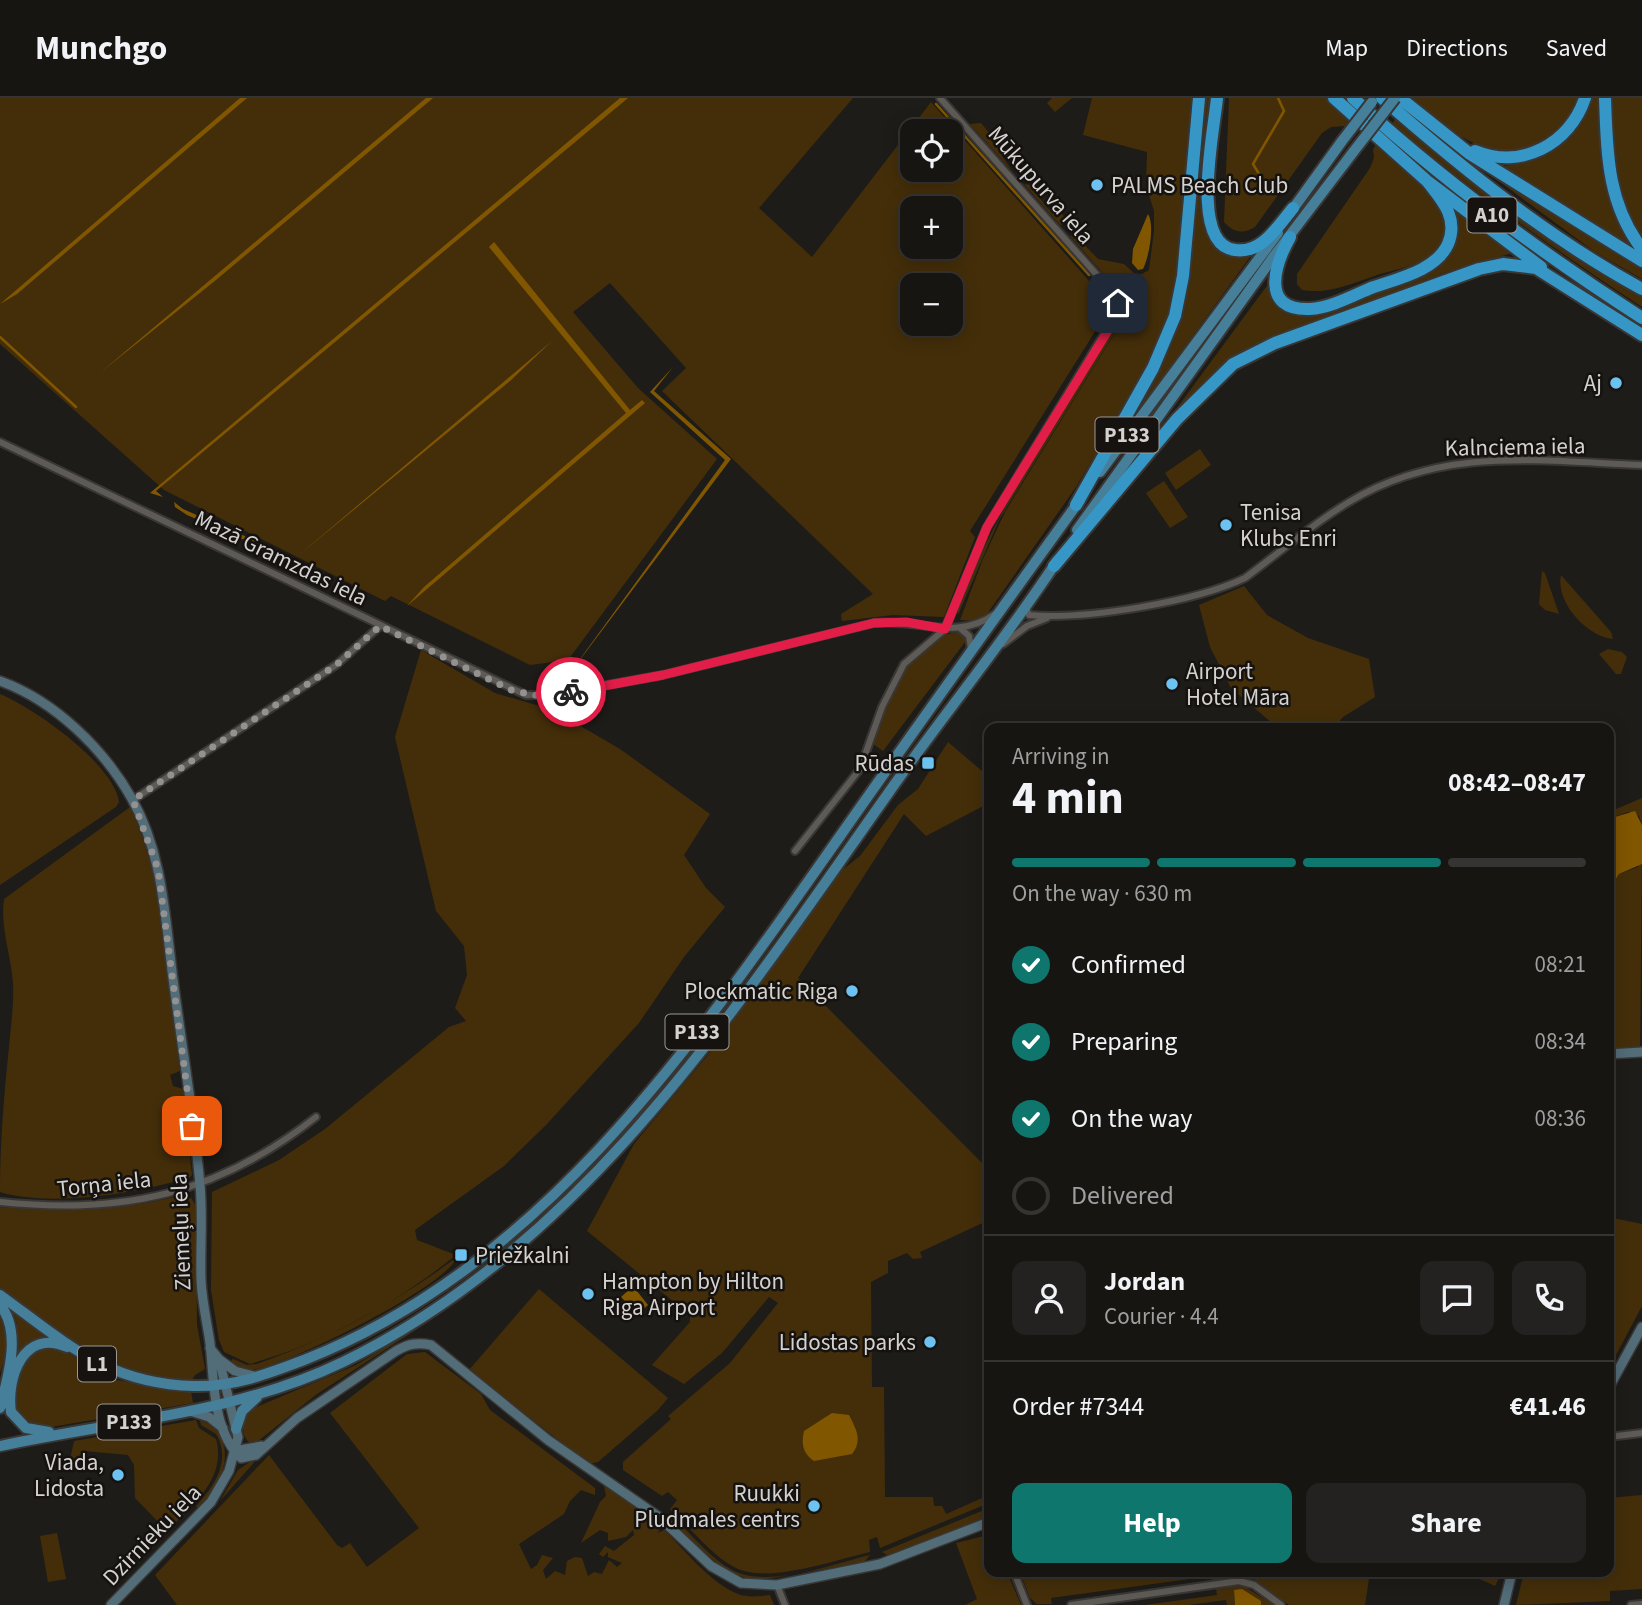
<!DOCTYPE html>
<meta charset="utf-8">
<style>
:root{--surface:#161512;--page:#232220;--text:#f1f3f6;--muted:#9e9f9f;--line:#353432;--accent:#0f766e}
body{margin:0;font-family:"Source Sans 3",sans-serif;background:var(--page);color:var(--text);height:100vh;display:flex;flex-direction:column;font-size:26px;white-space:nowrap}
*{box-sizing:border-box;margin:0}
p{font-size:23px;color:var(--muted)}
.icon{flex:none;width:38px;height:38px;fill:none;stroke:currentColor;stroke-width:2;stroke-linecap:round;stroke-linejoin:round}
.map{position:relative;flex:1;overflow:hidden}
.side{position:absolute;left:984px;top:625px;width:630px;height:854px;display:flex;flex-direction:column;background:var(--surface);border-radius:14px;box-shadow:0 4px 18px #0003,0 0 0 2px var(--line)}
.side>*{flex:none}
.buttons{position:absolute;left:900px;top:21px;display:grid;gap:14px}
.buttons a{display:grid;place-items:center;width:63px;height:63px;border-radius:14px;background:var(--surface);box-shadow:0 4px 18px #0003,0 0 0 2px var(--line);font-size:35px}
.pin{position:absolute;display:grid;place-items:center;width:60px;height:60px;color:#fff;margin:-30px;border-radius:14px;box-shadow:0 4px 10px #0006}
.courier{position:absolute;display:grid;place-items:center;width:70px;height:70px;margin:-35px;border:5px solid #e11d48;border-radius:50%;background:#fff;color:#222;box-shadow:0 2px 9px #0007}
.overview em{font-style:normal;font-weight:700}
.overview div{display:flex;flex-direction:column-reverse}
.overview{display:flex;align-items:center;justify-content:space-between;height:119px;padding:0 28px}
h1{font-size:46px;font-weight:700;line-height:52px}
.bar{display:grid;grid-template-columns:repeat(4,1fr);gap:10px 7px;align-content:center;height:84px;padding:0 28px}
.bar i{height:9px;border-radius:5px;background:var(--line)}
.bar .selected{background:var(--accent)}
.bar p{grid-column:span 4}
.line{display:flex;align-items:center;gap:18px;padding:0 28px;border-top:2px solid var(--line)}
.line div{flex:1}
.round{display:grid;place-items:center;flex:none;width:74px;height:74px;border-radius:14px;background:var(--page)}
ol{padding:0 28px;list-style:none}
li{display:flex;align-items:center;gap:21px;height:77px}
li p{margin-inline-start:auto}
li .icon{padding:7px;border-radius:50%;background:var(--accent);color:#fff;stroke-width:4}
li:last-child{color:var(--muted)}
li i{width:38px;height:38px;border:4px solid var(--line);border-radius:50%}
.button{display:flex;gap:14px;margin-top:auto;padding:14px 28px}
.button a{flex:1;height:80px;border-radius:14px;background:var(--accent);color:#fff;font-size:28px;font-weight:700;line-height:80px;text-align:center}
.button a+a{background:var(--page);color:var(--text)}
header{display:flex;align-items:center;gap:42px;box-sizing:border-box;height:98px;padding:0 35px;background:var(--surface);border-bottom:2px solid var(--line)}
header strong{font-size:33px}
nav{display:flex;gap:38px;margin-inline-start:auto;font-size:24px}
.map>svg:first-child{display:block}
.green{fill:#442e0a;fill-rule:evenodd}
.water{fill:#815600}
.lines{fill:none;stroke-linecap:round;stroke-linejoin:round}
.stream{stroke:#815600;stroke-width:2.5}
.street-casing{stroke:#393735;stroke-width:10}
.secondary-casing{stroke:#393735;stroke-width:12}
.primary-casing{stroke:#393735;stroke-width:14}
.highway-casing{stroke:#393735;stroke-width:16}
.street{stroke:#5e5a56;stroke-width:6}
.secondary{stroke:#526c78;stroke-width:9}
.primary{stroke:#467f99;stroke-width:10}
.highway{stroke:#3697c6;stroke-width:12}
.primary-bridge-casing{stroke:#393735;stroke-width:14;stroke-linecap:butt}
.primary-bridge{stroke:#467f99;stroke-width:10}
.done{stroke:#949290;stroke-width:7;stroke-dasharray:0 12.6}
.route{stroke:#e11d48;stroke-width:9}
.poi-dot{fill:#6cc3f2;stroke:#15120f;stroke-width:2.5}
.labels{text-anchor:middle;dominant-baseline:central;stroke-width:5;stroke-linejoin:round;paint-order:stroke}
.shield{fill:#15120f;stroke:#9b9896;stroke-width:2}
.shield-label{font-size:21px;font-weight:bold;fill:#d4d2d0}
.street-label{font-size:23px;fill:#d4d2d0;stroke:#15120f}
.poi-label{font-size:23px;fill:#d4d2d0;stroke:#15120f;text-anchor:end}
</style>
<header>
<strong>Munchgo</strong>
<nav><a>Map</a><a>Directions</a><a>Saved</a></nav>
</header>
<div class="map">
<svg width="1642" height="1507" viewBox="0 0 1642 1507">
<rect width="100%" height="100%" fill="#1e1c18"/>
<path class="green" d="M0,0H853L759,110L812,159L931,4L1105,201L1106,216L970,433L975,439L944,519L893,517L842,523L841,516L873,496L662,293L686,270L610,185L573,214L638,290L717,361L568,562L530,567L391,498L385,503L164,392L0,246ZM912,33H950V72H912ZM912,110H950V149H912ZM912,187H950V226H912Z
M1052,0H1072L1055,14L1047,5Z
M1092,0H1193L1179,169L1171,210L1151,263L1076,389L987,516L975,523L960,522L983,461L1005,414L1126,217L1123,198L1070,138L1075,137L1098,161L1124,166L1135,176H1142L1149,172L1154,133V113L1146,88L1147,54L1083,37Z
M1206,0H1214L1202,116C1204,135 1212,155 1234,158C1240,159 1245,158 1250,159L1128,327L1126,326L1163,266L1184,214Z
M1229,0H1328L1350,20L1345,28L1331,29L1322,35L1255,129C1243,136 1234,135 1224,124Z
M1407,0H1579C1574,18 1562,32 1547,42C1496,75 1447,30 1407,0Z
M1591,0H1602C1603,51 1602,98 1630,142L1627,145L1502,69C1544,56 1577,50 1591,0Z
M1610,0H1642V145L1616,91Z
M1396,20L1559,148L1642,199V209C1555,152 1472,93 1392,26Z
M981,25L1002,51V58L1013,74L970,26Z
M1378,44C1404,68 1484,128 1426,161C1413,168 1395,172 1380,176C1356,184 1328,197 1302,192L1297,186V176L1370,70L1374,60L1373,51Z
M1458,53L1642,168V181L1595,154Z
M1024,86L1030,87L1048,111L1059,112L1067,122L1064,126L1060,127Z
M1457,113L1512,155L1444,175L1259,246L1236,259L1154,341L1269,185L1294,213L1428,174C1452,159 1461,142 1457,113Z
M1120,198L1125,209L1122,223L999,422L958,517L957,509C999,406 1061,315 1120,220L1123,210Z
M1200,351L1211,367L1176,392L1165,375Z
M1164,383L1188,419L1170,430L1146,395Z
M1542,473L1545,475L1559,516L1545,512L1539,506Z
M1561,477L1611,534L1613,541C1587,539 1555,504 1561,477Z
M1244,488L1267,517L1308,540L1369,561L1375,599L1343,619L1334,630H1278L1231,590L1210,549L1199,507Z
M959,535L965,538V544L883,653L872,645C884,611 913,532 959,535Z
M1608,551L1622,554L1627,559L1621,576H1616L1599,556Z
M421,552L495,595L553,612L620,651L710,716L684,757L706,790L725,809L684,859L639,925L547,1026L504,1068L415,1132L417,1142L456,1157C397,1205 324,1245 250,1266L224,1254L219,1242L211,1192L212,1094L279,1062L325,1031L449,929L466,923L455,910L467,877L464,848L436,813L395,639Z
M0,596C34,610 114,666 119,704L116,709L0,787Z
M948,644L989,679V705L926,738L904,716L798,880L989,1072V1122L920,1154L922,1160L913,1161L907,1155L888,1163V1175L871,1184L872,1289H884L885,1399H933L934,1408H942L946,1416L989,1397V1405L880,1450L877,1439L869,1442L870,1454C834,1462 767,1487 734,1469C710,1456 690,1429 670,1411L677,1402L668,1394L662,1398L623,1372V1364L671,1321L668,1318L730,1265L778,1205L769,1199L722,1255L684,1286L652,1267L690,1224V1217L587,1133L634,1046L707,958L841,773L860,758L898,707L918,691Z
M1608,694H1611L1614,712L1642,700V727L1639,718L1628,714L1608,721Z
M130,709C168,790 169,886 180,973L170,977L173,988L183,991L192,1077L183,1086L180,1082C132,1096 49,1109 0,1094C0,1045 4,997 9,949C11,927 14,907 13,885C11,856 0,830 4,801Z
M1642,752L1640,950L1608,951V793L1619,776L1638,769Z
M179,1098L191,1100L196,1108L197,1227L205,1271L195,1277L191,1284C112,1277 63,1236 0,1192V1109C62,1115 118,1113 179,1098Z
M1608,1119L1642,1126V1208L1608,1272Z
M457,1159C446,1189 289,1266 253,1272C243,1274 236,1270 228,1266L233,1261L247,1267L257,1266C330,1240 396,1205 457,1159Z
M539,1191L668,1300L658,1312L598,1364L589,1366L469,1272Z
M0,1213C12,1232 7,1254 0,1275Z
M13,1213L49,1239L30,1245L15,1262L17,1226Z
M431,1222L317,1296L253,1347C239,1339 243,1326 247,1313L356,1267Z
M42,1248L60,1251L116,1282L191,1293L193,1305L45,1330H33L16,1315L15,1296L22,1264Z
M425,1254L481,1296L490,1312L595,1390V1397L581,1392L570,1403L564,1416L519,1446L531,1471L537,1467L542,1457L553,1460L543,1472L546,1481L555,1473L565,1477L567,1463L575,1459L582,1460L588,1478L594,1474L602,1476L609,1462L617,1469L622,1465L608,1459V1454L603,1459L599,1456L605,1448L614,1453L634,1437L633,1432L626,1439L608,1443V1435L600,1432L581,1445L600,1404L606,1398L604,1388L645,1413L661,1429L658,1435L664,1432C686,1453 709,1484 738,1496C748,1500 760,1498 770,1497L774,1507H177L155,1477L269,1357L337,1447L342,1450L350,1445L367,1469L419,1430L330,1315L407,1256Z
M196,1322L199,1330L216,1341C227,1381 192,1407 167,1433L135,1400L134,1367L128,1357L85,1353L81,1360L70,1362L74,1343Z
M200,1322L216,1329C235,1359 221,1387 198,1411L196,1408C214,1389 232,1362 216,1336L201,1327Z
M1608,1344L1613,1346L1609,1400L1642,1397V1491L1610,1493V1503L1516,1507L1524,1474H1608Z
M257,1359L258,1360L220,1403L238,1372Z
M989,1410V1418L889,1458L882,1454Z
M668,1414C688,1432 708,1459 732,1472C767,1491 833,1466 870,1457L864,1464L755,1483L727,1473L692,1444L671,1422Z
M57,1435L66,1481L48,1484L40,1438Z
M984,1438L989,1441V1474H1007L1021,1507H965L977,1501L956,1445Z
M1020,1474H1370L1365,1507H1289L1248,1477L1212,1484L1211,1478L1051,1500L1052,1506H1037L1030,1500Z
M1464,1474H1502L1495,1488Z
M1242,1487L1274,1507H1261V1503L1234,1493L1235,1507H1227L1226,1502L1188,1507H1145L1217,1497L1216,1491Z"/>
<path class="water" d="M240,0H247L17,196L0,206Z
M426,0H433L216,182L101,274Z
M620,0H628L156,393L163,399L150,395Z
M1148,116C1155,127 1149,159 1143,171L1138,172L1132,165L1133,151Z
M494,144L630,312L642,302L645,305L407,508L424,489L626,315L489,149Z
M552,243L510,283L299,457Z
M673,269L654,293L731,361L564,583L725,362L650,294Z
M174,404L183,411L274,451L272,454L187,417L175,409Z
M1635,713L1642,727V766L1619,776L1608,793V721Z
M633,1188L648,1207L638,1216L621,1199Z
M832,1315L849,1317C856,1331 863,1342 852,1356L814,1363C803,1355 801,1347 804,1333Z
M1242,1491L1261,1503V1507H1235L1234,1492Z"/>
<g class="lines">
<path class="stream" d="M936,6L1089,177
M1270,94L1253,66L1284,13L1278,0
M0,239L76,309"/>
<defs>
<path id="street" d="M0,344L526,597H552L663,577L874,525C918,520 955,544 995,516
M1026,510L1029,517C1086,522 1194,504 1245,480C1279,455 1312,426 1349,404C1442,348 1539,363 1642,367
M960,530L969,538L971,551
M1003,546L1027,528L1047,520
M133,702L336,567L380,528
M795,753L860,671L882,609L904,566L945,531L987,429L1118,213L1113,195L940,0
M0,1104C123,1117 218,1096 316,1019
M1608,1339L1642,1335
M1014,1474L1027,1507
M777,1487L785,1507
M1071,1507L1239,1483L1254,1487L1281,1507
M1631,1507L1642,1506"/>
<path id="secondary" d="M0,583C55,603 104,651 132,701C163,756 165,820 173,881C182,950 194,1018 200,1087C203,1118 200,1150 201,1182C202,1204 207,1224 210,1245C214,1280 212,1333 241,1360L256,1357L297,1320L396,1253C408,1246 417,1244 431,1247L548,1342L659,1419L711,1468L741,1485L777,1487L880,1466L989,1424
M1608,956L1642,954
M220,1262L235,1273L254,1278
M1608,1291L1642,1229
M190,1313L209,1319L223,1330
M234,1353L262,1348
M111,1507L211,1404L229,1373L238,1339L219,1261L210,1250
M1504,1507L1512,1474"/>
<path id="primary" d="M1290,115L1342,43
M1100,374L1278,135
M1077,432L1274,158L1354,53
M0,1197C66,1245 108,1286 194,1288C234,1289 267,1276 304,1262C543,1168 696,943 838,741C918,627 999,514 1080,402
M0,1207C22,1233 8,1279 0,1310
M236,1331L242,1313L257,1299
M49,1334L26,1330L11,1314C6,1279 24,1230 67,1249
M0,1348C115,1323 236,1316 343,1264C584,1147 737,909 887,697C942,618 1004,544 1057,463"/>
<path id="highway" d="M1217,0C1214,33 1189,147 1235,152C1262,156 1278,128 1293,110
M1334,0L1427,83L1541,169
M1353,0C1443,83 1540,154 1642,220
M1382,0C1463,71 1547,139 1642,191
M1400,0L1470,56L1642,163
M1605,0C1607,55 1607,105 1642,151
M1475,53C1521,72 1570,46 1585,0
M1290,139C1275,166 1259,213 1310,211C1330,210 1352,198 1371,190C1396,181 1436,173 1448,146C1459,120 1442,102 1427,83
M1076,407L1153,270L1175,218L1183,178L1199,0
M1054,468L1177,321L1233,266L1275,245L1479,171L1503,166L1536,170L1642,237"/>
</defs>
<use href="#street" class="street-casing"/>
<use href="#secondary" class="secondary-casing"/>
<use href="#primary" class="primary-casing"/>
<use href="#highway" class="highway-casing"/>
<use href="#street" class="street"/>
<use href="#secondary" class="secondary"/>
<use href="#primary" class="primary"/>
<use href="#highway" class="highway"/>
<defs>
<path id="primary-bridge" d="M1342,43L1372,4
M1354,53L1395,0"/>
</defs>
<use href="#primary-bridge" class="primary-bridge-casing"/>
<use href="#primary-bridge" class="primary-bridge"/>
</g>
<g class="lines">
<path class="done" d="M192,1028L158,771L133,702L336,567L380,528L511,592L539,598L571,594"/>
<path class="route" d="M571,594L663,577L874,525L906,524L945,531L987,429L1117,218L1118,205"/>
</g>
<g class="poi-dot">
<circle cx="1097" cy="87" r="7"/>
<circle cx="1616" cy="285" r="7"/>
<circle cx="1226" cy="427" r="7"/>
<circle cx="1172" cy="586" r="7"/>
<rect x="921" y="658" width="14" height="14" rx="3.5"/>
<circle cx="852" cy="893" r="7"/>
<rect x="454" y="1150" width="14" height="14" rx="3.5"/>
<circle cx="588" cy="1196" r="7"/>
<circle cx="930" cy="1244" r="7"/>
<circle cx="118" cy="1377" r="7"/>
<circle cx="814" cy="1408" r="7"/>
</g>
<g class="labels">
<g class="shield">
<rect x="1467.5" y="99.5" width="49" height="35" rx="5"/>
<rect x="1095.5" y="319.5" width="63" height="35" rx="5"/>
<rect x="665.5" y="916.5" width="63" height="35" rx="5"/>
<rect x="78" y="1248.5" width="38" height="35" rx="5"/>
<rect x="97.5" y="1306.5" width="63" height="35" rx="5"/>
</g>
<g class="shield-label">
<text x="1492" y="117">A10</text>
<text x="1127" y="337">P133</text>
<text x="697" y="934">P133</text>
<text x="97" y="1266">L1</text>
<text x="129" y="1324">P133</text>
</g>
<g class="street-label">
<text transform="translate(1041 87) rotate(49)">Mūkupurva iela</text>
<text transform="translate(1515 349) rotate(-1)">Kalnciema iela</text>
<text transform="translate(281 460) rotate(26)">Mazā Gramzdas iela</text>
<text transform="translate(104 1086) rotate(-6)">Torņa iela</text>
<text transform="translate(181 1134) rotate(-92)">Ziemeļu iela</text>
<text transform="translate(152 1437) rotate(-46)">Dzirnieku iela</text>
</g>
<g class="poi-label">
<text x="1111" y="87" text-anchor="start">PALMS Beach Club</text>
<text x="1602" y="285">Aj</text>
<text x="1240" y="414" text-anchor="start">Tenisa<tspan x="1240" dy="26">Klubs Enri</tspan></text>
<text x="1186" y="573" text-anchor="start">Airport<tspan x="1186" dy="26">Hotel Māra</tspan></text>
<text x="914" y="665">Rūdas</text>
<text x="838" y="893">Plockmatic Riga</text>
<text x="475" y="1157" text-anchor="start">Priežkalni</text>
<text x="602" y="1183" text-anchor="start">Hampton by Hilton<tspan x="602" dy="26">Riga Airport</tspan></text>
<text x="916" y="1244">Lidostas parks</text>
<text x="104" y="1364">Viada,<tspan x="104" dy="26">Lidosta</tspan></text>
<text x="800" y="1395">Ruukki<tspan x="800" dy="26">Pludmales centrs</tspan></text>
</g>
</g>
</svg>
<div class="buttons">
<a><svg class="icon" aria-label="locate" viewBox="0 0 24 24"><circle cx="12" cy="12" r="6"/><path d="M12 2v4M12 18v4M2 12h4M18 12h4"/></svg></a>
<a>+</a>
<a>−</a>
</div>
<div class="pin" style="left:192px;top:1028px;background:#ea580c"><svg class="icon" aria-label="bag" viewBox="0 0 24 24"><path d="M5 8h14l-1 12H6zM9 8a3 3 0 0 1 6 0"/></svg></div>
<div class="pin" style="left:1118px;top:205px;background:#1f2937"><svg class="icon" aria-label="home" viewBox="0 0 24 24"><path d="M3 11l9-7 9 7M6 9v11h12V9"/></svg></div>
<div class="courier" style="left:571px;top:594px"><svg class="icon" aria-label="bike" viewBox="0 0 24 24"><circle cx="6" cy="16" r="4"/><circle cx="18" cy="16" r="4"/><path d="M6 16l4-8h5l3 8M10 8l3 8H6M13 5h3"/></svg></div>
<section class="side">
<div class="overview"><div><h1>4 min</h1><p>Arriving in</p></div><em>08:42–08:47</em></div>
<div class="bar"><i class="selected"></i><i class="selected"></i><i class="selected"></i><i></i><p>On the way · 630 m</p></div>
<ol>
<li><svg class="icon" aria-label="check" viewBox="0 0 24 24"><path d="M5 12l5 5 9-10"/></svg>Confirmed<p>08:21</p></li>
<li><svg class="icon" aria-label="check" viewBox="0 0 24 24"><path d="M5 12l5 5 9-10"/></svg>Preparing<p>08:34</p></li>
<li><svg class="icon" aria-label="check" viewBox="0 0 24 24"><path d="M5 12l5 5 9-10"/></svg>On the way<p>08:36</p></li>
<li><i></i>Delivered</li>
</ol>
<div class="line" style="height:126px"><a class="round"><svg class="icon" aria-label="person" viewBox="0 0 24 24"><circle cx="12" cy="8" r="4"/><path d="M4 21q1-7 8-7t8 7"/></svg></a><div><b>Jordan</b><p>Courier · 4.4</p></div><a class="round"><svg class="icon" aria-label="chat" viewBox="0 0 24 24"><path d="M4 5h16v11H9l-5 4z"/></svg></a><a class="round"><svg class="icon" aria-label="phone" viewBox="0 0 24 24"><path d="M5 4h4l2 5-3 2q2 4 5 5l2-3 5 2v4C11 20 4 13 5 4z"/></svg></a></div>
<div class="line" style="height:91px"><div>Order #7344</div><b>€41.46</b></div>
<div class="button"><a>Help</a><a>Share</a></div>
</section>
</div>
